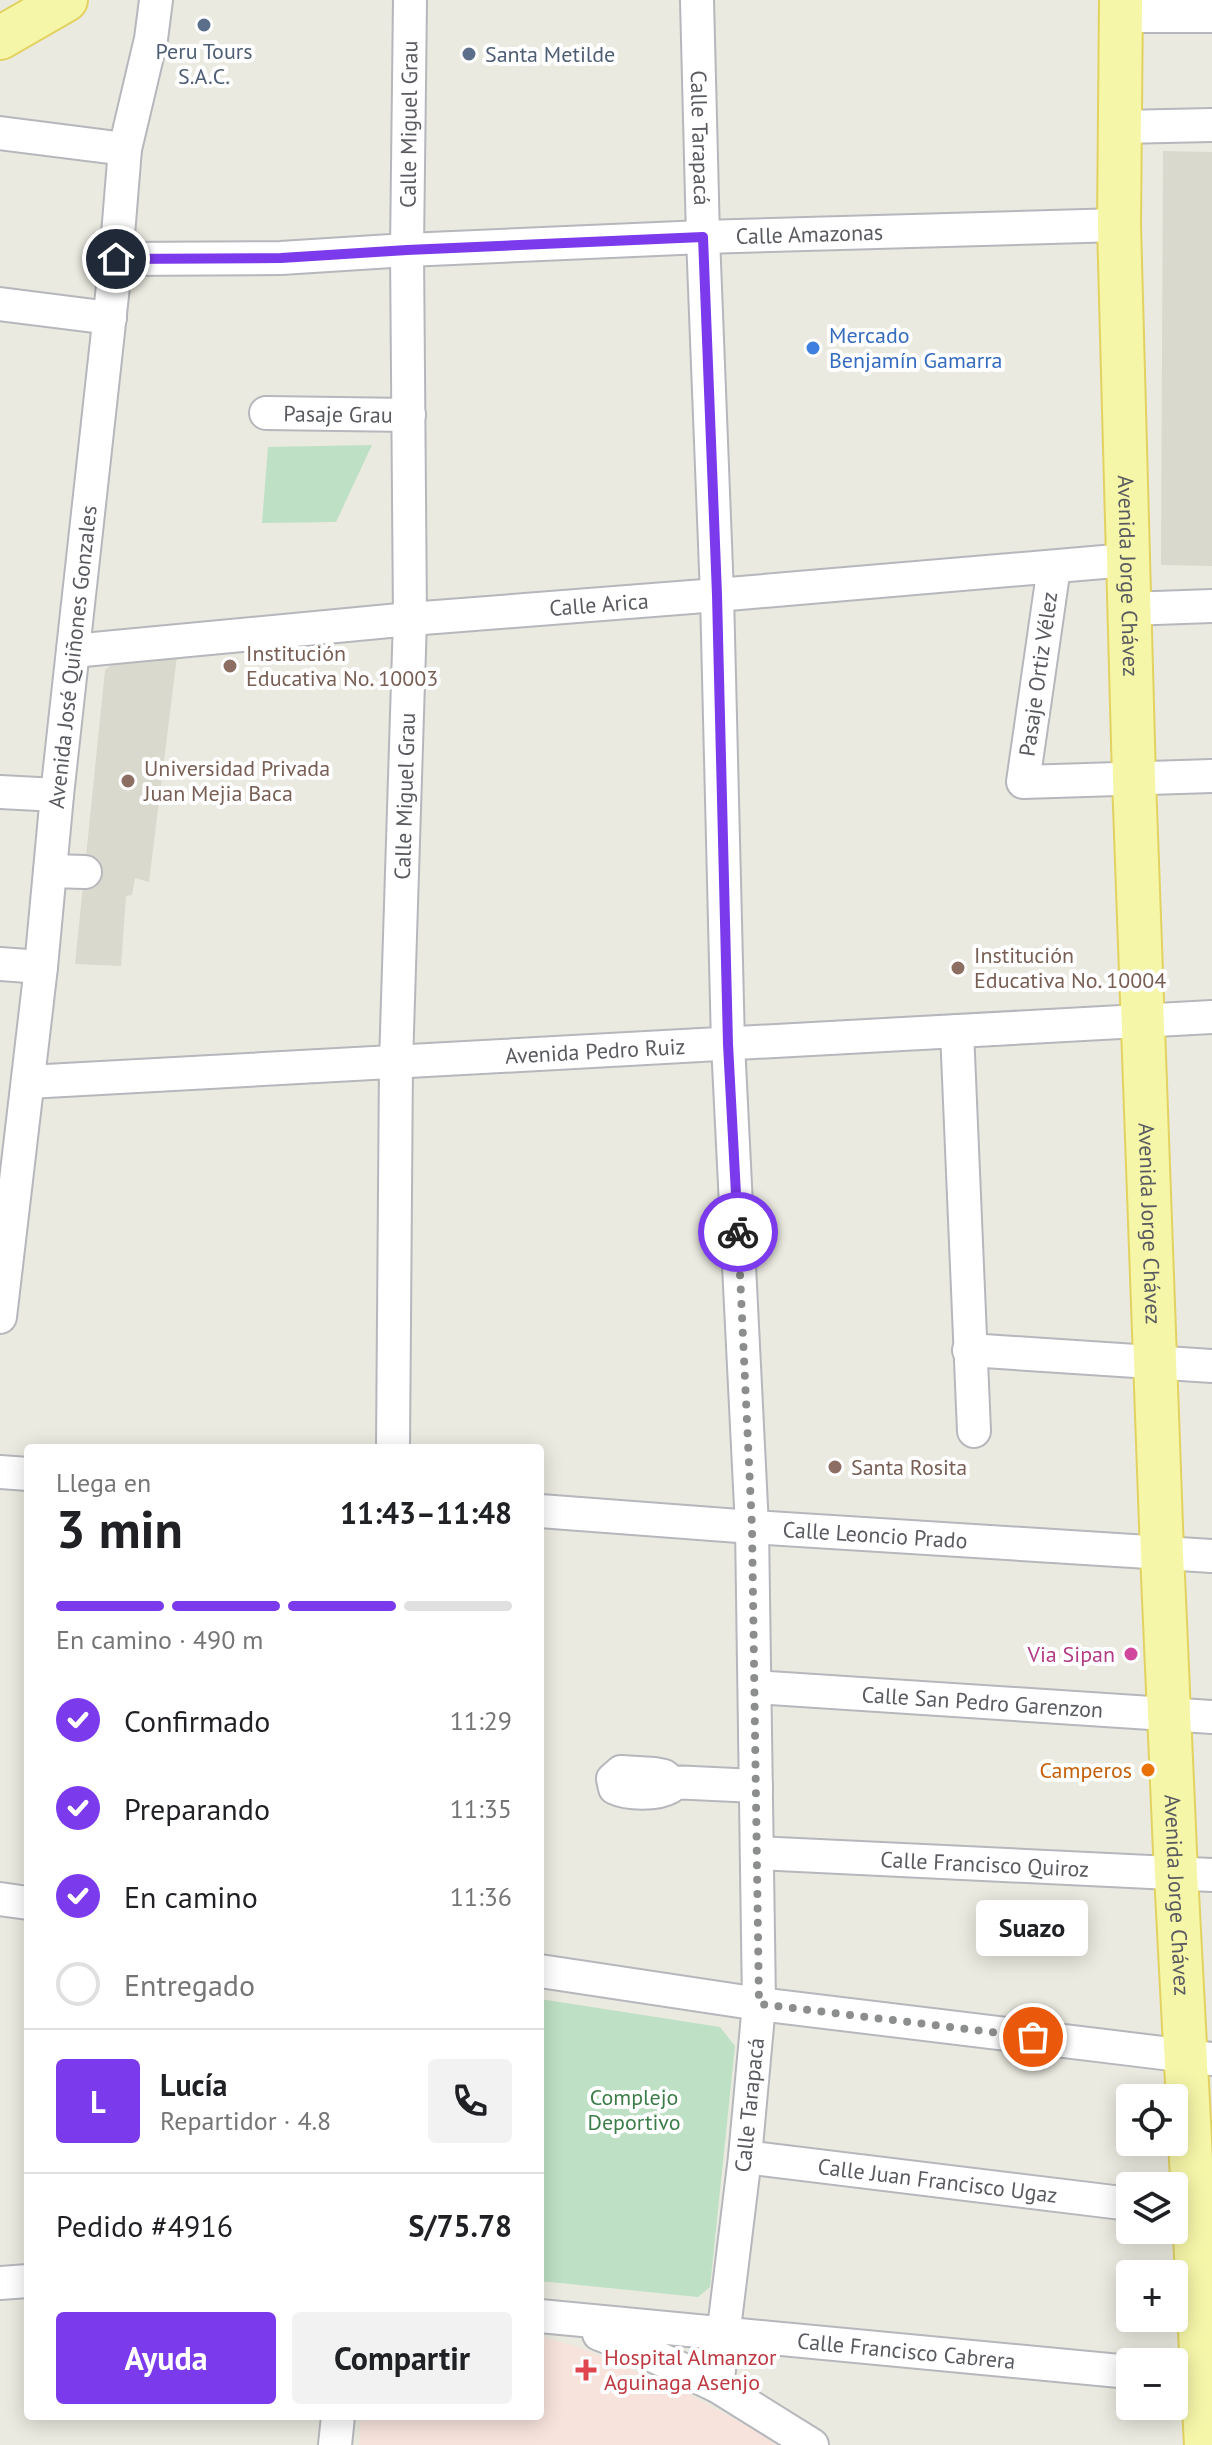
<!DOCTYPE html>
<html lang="es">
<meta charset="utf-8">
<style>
:root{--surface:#fff;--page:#f2f2f2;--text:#202124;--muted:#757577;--line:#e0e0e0;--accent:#7c3aed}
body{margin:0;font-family:"PT Sans",sans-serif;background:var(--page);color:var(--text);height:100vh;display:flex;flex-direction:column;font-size:30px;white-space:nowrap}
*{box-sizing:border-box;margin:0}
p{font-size:26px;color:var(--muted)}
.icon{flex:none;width:44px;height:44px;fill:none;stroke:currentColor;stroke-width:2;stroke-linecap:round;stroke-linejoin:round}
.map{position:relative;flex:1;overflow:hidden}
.drawer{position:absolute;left:24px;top:1444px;width:520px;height:976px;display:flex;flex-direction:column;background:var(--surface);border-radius:8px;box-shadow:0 4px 20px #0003}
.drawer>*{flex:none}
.buttons{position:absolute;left:1116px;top:2084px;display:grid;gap:16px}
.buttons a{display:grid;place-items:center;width:72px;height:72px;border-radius:8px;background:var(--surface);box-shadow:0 4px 20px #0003;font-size:40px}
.pin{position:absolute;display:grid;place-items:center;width:68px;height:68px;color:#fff;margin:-34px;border:4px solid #fff;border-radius:50%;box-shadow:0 2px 8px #0007}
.courier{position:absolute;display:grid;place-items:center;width:80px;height:80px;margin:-40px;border:6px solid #7c3aed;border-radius:50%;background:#fff;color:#222;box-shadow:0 2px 10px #0007}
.bubble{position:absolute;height:56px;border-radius:8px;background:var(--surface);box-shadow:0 4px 20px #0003;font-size:26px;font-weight:800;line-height:56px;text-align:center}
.head em{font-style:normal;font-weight:800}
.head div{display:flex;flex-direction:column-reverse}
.head{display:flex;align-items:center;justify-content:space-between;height:136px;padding:0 32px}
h1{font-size:52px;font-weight:800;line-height:60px}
.bar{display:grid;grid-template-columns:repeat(4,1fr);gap:12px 8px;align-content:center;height:96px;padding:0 32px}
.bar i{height:10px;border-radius:6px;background:var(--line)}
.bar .active{background:var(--accent)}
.bar p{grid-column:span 4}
.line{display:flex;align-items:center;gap:20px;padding:0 32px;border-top:2px solid var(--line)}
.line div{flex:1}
.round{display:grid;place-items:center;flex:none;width:84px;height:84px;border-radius:8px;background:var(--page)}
ol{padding:0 32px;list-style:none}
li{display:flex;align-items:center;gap:24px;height:88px}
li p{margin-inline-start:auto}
li .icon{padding:8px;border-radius:50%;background:var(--accent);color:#fff;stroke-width:4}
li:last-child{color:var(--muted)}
li i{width:44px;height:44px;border:4px solid var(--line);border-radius:50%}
.button{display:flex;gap:16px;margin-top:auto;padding:16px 32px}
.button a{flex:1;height:92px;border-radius:8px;background:var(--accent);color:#fff;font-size:32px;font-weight:800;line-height:92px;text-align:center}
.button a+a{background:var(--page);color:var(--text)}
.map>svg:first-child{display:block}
.education{fill:#dad9ce}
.medical{fill:#f7e3dc}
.green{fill:#bee0c4}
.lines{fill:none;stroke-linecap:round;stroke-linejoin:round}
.minor-casing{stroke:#b6b7bc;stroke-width:36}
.major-casing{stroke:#e2d261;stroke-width:46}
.minor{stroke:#fff;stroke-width:32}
.major{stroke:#f6f6a9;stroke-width:42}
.done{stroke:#8c8d8d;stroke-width:8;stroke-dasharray:0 14.4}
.route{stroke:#7c3aed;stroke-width:10}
.service-dot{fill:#5c6f8a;stroke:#fff;stroke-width:3}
.shop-dot{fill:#3f7fe0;stroke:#fff;stroke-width:3}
.education-dot{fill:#8d6e63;stroke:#fff;stroke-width:3}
.hotel-dot{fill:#d1479c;stroke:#fff;stroke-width:3}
.food-dot{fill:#e8710a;stroke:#fff;stroke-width:3}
.health-dot{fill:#e0444e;stroke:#fff;stroke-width:3}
.labels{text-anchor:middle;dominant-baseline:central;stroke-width:8;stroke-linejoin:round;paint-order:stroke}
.service-label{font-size:22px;fill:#4e5e75;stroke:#fff}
.street-label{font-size:22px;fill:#595b60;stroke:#fff}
.shop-label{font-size:22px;fill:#366cbe;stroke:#fff;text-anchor:start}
.education-label{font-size:22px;fill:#785e54;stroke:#fff;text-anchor:start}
.hotel-label{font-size:22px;fill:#b23c85;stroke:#fff;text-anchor:end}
.food-label{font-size:22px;fill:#c56008;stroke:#fff;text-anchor:end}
.park-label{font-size:22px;fill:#3b7c48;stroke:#fff}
.health-label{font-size:22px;fill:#be3a42;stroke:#fff;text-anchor:start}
</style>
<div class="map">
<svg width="1212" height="2445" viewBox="0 0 1212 2445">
<rect width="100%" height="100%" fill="#eaeae0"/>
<path class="education" d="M1163,151L1212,152V566L1161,565Z
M177,656L149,882L135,878L132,895L126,896L121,966L75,964L105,670L117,660Z"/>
<path class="medical" d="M540,2336L581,2348L684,2392L759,2432L776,2445H359L361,2416H540Z"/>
<path class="green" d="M372,445L336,522L262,523L268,447Z
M540,1999L720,2027L735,2046L710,2287L698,2297L540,2281Z"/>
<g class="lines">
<defs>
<g id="minor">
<path id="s1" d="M697,0L703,237L717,595L728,1044L752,1527L759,2004L745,2157L717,2386"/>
<path d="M1120,16H1212"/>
<path d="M1120,127L1212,125"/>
<path d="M0,133L125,149"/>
<path id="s2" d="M116,259L281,258L407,250L703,237L1119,225"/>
<path d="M0,304L110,318"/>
<path id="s3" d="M266,413L409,415"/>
<path d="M1054,567L1023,782L1212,776"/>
<path d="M1128,609L1212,606"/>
<path id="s4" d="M73,651L410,619L717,595L1127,560"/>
<path d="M0,792L57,795"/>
<path d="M50,871L85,872"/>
<path d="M0,964L41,967"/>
<path d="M957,1031L974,1431"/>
<path id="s5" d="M28,1082L1212,1017"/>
<path id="s6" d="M0,1317L41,967L57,795L116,259L125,149L151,39L156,0"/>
<path d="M969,1350L1212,1366"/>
<path id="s7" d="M393,1448L396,1063L410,619L407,250L410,0"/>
<path d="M0,1472L28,1474"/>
<path id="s8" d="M540,1511L752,1527L1212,1556"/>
<path id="s9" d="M755,1687L1212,1717"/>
<path d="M671,1782L670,1787C656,1795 628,1794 615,1788L613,1779L621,1772L654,1774L664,1776L671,1782L756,1786"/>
<path id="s10" d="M757,1853L1212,1875"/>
<path d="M0,1899L28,1903"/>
<path d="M540,1971L759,2004L1212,2059"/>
<path id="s11" d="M745,2157L1130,2204"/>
<path d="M0,2283L28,2281"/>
<path id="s12" d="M540,2316L1130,2372"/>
<path d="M599,2334L639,2349L717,2386L812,2445"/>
<path d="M335,2445L338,2416"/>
</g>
<g id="major">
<path id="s13" d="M1121,0L1119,225L1134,779L1162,1553L1176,1874L1206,2445"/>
<path d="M0,38L66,0"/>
</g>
</defs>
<use href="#minor" class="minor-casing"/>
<use href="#major" class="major-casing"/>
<use href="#minor" class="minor"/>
<use href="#major" class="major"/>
</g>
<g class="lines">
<path class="done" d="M738,1232L752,1527L759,2004L1033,2037"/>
<path class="route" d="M116,259L281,258L407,250L703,237L717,595L728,1044L738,1232"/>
</g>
<g class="service-dot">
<circle cx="204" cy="25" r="8"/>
<circle cx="469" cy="54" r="8"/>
</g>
<circle class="shop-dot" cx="813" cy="348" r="8"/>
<g class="education-dot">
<circle cx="230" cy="666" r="8"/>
<circle cx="128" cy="781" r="8"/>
<circle cx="958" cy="968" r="8"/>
<circle cx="835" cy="1467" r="8"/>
</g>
<circle class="hotel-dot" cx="1131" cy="1654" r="8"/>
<circle class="food-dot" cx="1148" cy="1770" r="8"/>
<path class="health-dot" d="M582 2358h8v8h8v8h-8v8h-8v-8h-8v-8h8z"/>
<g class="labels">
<g class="service-label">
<text x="204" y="51">Peru Tours<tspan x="204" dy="25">S.A.C.</tspan></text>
<text x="485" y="54" text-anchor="start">Santa Metilde</text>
</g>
<g class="street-label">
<text stroke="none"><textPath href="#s7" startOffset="1324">Calle Miguel Grau</textPath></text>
<text stroke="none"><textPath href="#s1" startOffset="138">Calle Tarapacá</textPath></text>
<text stroke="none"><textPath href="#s2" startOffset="694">Calle Amazonas</textPath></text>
<text stroke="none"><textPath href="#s3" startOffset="72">Pasaje Grau</textPath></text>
<text stroke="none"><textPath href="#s13" startOffset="576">Avenida Jorge Chávez</textPath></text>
<text stroke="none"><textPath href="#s4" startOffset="528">Calle Arica</textPath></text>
<text stroke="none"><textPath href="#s6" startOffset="664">Avenida José Quiñones Gonzales</textPath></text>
<text transform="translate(1038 674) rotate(-82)">Pasaje Ortiz Vélez</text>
<text stroke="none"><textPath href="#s7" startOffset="652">Calle Miguel Grau</textPath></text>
<text stroke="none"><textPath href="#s5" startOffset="568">Avenida Pedro Ruiz</textPath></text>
<text stroke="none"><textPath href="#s13" startOffset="1224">Avenida Jorge Chávez</textPath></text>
<text stroke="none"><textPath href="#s8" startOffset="336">Calle Leoncio Prado</textPath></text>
<text stroke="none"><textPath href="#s9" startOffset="228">Calle San Pedro Garenzon</textPath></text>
<text stroke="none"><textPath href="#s10" startOffset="228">Calle Francisco Quiroz</textPath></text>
<text stroke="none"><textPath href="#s13" startOffset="1896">Avenida Jorge Chávez</textPath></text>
<text transform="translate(749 2105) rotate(-84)">Calle Tarapacá</text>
<text stroke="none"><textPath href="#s11" startOffset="194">Calle Juan Francisco Ugaz</textPath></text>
<text stroke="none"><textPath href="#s12" startOffset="368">Calle Francisco Cabrera</textPath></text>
</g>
<g class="shop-label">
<text x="829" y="335">Mercado<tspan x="829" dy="25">Benjamín Gamarra</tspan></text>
</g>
<g class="education-label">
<text x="246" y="653">Institución<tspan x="246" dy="25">Educativa No. 10003</tspan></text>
<text x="144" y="768">Universidad Privada<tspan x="144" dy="25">Juan Mejia Baca</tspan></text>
<text x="974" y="955">Institución<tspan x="974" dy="25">Educativa No. 10004</tspan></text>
<text x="851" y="1467">Santa Rosita</text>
</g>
<g class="hotel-label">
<text x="1115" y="1654">Via Sipan</text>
</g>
<g class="food-label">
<text x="1132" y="1770">Camperos</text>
</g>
<g class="park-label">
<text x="634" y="2097">Complejo<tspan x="634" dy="25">Deportivo</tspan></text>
</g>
<g class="health-label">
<text x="604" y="2357">Hospital Almanzor<tspan x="604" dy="25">Aguinaga Asenjo</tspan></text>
</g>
</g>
</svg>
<div class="buttons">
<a><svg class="icon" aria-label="locate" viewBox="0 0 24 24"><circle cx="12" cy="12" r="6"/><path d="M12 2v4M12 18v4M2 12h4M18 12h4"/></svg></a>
<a><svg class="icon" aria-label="layers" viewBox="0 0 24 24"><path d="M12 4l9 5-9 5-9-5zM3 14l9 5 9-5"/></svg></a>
<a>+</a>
<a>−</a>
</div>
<div class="pin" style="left:1033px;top:2037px;background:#ea580c"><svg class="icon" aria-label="bag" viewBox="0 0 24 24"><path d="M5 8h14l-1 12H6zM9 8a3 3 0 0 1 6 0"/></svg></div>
<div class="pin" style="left:116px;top:259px;background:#1f2937"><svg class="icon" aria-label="home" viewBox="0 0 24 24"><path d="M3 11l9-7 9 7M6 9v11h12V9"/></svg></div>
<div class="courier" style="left:738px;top:1232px"><svg class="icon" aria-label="bike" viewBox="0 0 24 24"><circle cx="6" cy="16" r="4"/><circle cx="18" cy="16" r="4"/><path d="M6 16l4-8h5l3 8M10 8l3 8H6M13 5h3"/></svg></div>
<div class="bubble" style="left:976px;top:1900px;width:112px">Suazo</div>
<section class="drawer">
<div class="head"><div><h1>3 min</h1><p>Llega en</p></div><em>11:43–11:48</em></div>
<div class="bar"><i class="active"></i><i class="active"></i><i class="active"></i><i></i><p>En camino · 490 m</p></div>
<ol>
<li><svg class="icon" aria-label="check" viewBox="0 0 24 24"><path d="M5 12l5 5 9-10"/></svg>Confirmado<p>11:29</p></li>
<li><svg class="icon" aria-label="check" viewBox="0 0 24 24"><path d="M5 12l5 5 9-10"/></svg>Preparando<p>11:35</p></li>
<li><svg class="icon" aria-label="check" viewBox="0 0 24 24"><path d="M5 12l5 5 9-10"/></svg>En camino<p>11:36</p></li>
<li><i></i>Entregado</li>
</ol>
<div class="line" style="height:144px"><b class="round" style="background:var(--accent);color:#fff">L</b><div><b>Lucía</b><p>Repartidor · 4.8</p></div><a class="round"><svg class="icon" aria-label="phone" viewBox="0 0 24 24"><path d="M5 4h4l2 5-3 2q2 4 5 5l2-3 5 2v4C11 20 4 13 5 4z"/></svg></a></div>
<div class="line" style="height:104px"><div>Pedido #4916</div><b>S/75.78</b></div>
<div class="button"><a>Ayuda</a><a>Compartir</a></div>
</section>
</div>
